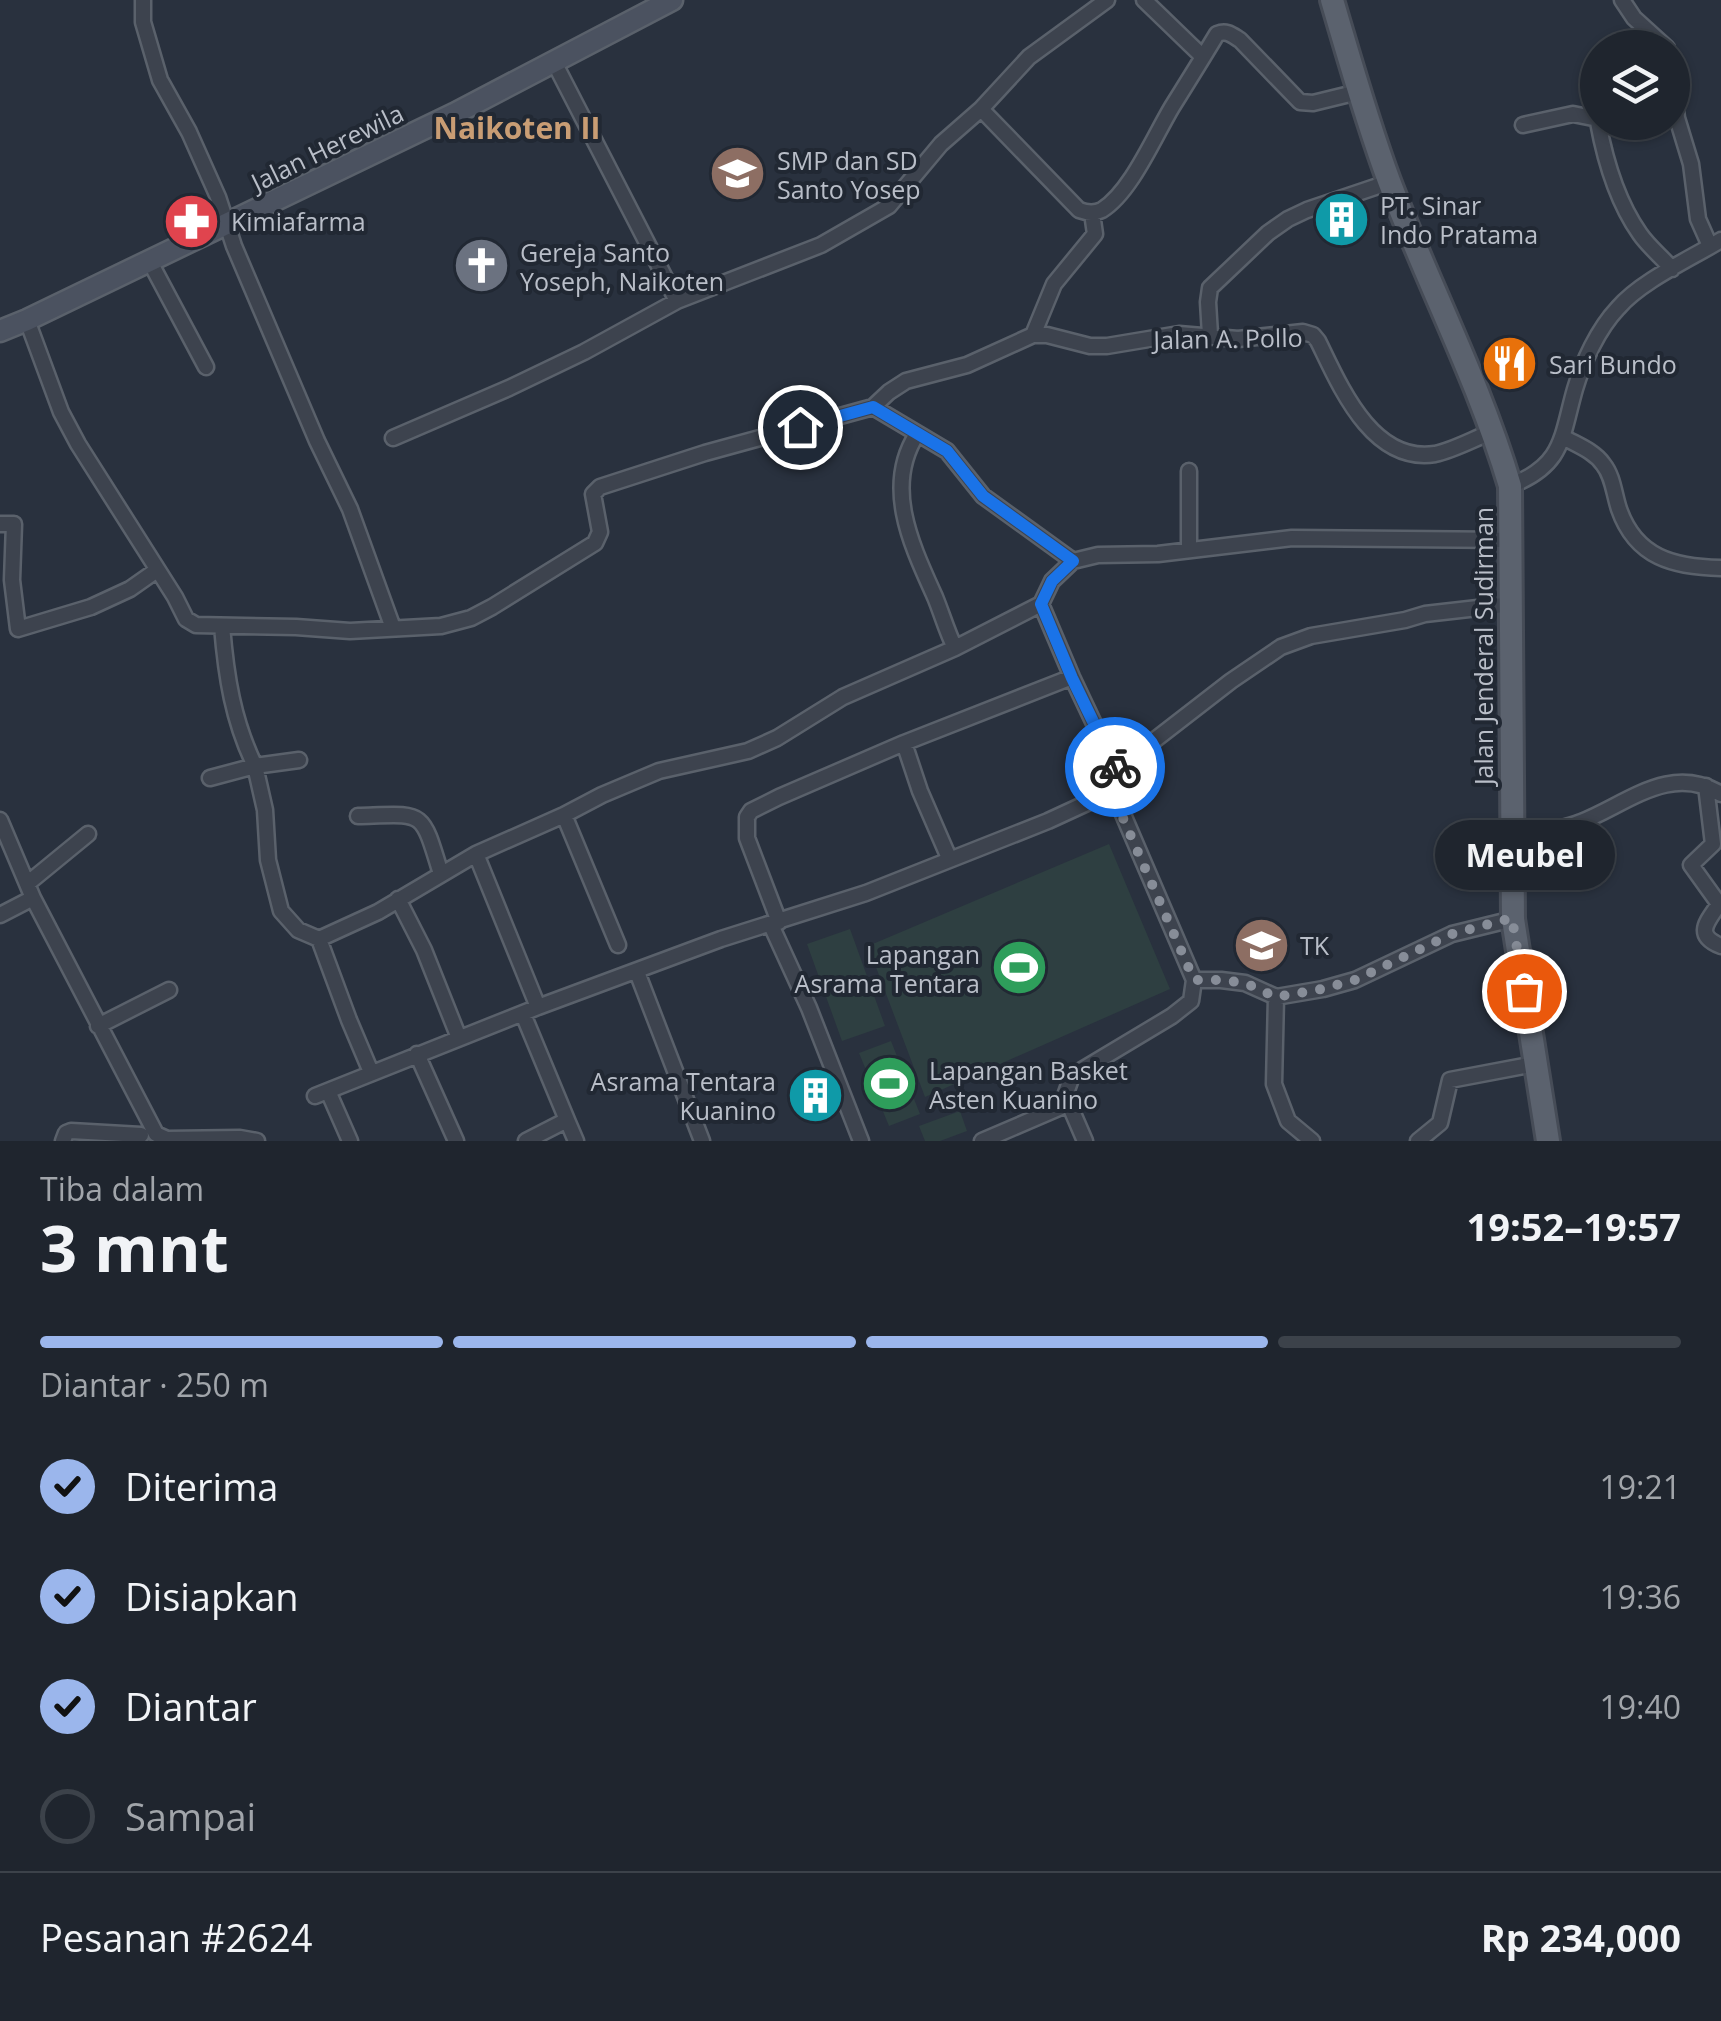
<!DOCTYPE html>
<html lang="id">
<meta charset="utf-8">
<style>
:root{--surface:#1f252e;--page:#2c313a;--text:#f1f3f6;--muted:#a1a5aa;--line:#3c424a;--accent:#9bb6ec}
body{margin:0;font-family:"Open Sans",sans-serif;background:var(--page);color:var(--text);height:100vh;display:flex;flex-direction:column;font-size:38px;white-space:nowrap}
*{box-sizing:border-box;margin:0}
p{font-size:32px;color:var(--muted)}
.icon{flex:none;width:55px;height:55px;fill:none;stroke:currentColor;stroke-width:2;stroke-linecap:round;stroke-linejoin:round}
.map{position:relative;height:1141px;overflow:hidden}
.panel{display:flex;flex-direction:column;background:var(--surface);flex:1}
.panel>*{flex:none}
.buttons{position:absolute;left:1580px;top:30px;display:grid;gap:20px}
.buttons a{display:grid;place-items:center;width:110px;height:110px;border-radius:50%;background:var(--surface);box-shadow:0 2px 8px #0004,0 0 0 2px var(--line);font-size:50px}
.pin{position:absolute;display:grid;place-items:center;width:85px;height:85px;color:#fff;margin:-42px;border:5px solid #fff;border-radius:50%;box-shadow:0 2px 10px #0007}
.courier{position:absolute;display:grid;place-items:center;width:100px;height:100px;margin:-50px;border:8px solid #1a73e8;border-radius:50%;background:#fff;color:#222;box-shadow:0 2px 12px #0007}
.bubble{position:absolute;height:70px;border-radius:35px;background:var(--surface);box-shadow:0 2px 8px #0004,0 0 0 2px var(--line);font-size:32px;font-weight:700;line-height:70px;text-align:center}
.head em{font-style:normal;font-weight:700}
.head div{display:flex;flex-direction:column-reverse}
.head{display:flex;align-items:center;justify-content:space-between;height:170px;padding:0 40px}
h1{font-size:65px;font-weight:700;line-height:75px}
.bar{display:grid;grid-template-columns:repeat(4,1fr);gap:15px 10px;align-content:center;height:120px;padding:0 40px}
.bar i{height:12px;border-radius:8px;background:var(--line)}
.bar .current{background:var(--accent)}
.bar p{grid-column:span 4}
.line{display:flex;align-items:center;gap:25px;padding:0 40px;border-top:2px solid var(--line)}
.line div{flex:1}
ol{padding:0 40px;list-style:none}
li{display:flex;align-items:center;gap:30px;height:110px}
li p{margin-inline-start:auto}
li .icon{padding:10px;border-radius:50%;background:var(--accent);color:#111;stroke-width:4}
li:last-child{color:var(--muted)}
li i{width:55px;height:55px;border:5px solid var(--line);border-radius:50%}
.map>svg:first-child{display:block}
.green{fill:#2e3f41}
.lines{fill:none;stroke-linecap:round;stroke-linejoin:round}
.street-casing{stroke:#5a616b;stroke-width:19}
.secondary-casing{stroke:#5a616b;stroke-width:25}
.primary-casing{stroke:#464c57;stroke-width:28}
.street{stroke:#3d434e;stroke-width:14}
.secondary{stroke:#4b5260;stroke-width:20}
.primary{stroke:#5b626e;stroke-width:22}
.done{stroke:#878d98;stroke-width:10;stroke-dasharray:0 18}
.route{stroke:#1a73e8;stroke-width:12}
.labels{text-anchor:middle;dominant-baseline:central;stroke-width:8;stroke-linejoin:round;paint-order:stroke}
.street-label{font-size:25px;fill:#b9bec8;stroke:#212833}
.poi-label{font-size:25px;fill:#b9bec8;stroke:#212833;text-anchor:start}
.quarter-label{font-size:30px;font-weight:bold;fill:#c99d74;stroke:#212833}
</style>
<div class="map">
<svg width="1721" height="1141" viewBox="0 0 1721 1141">
<rect width="100%" height="100%" fill="#29313e"/>
<path class="green" d="M1109,844L1170,989L925,1097L868,946Z
M850,929L885,1026L842,1041L807,944Z
M891,1041L920,1114L889,1126L859,1053Z
M960,1111L967,1131L940,1141H925L919,1126Z"/>
<g class="lines">
<defs>
<path id="street" d="M143,0V22L160,80L189,132L218,197L234,246L317,441L350,509L393,628
M1144,0L1203,57
M1622,0L1634,18L1667,48
M1672,56L1675,101H1672
M554,62L677,301L821,245L889,206L941,144L981,109L1079,210C1087,213 1094,214 1102,210C1131,192 1154,137 1172,107C1187,83 1202,59 1217,34C1227,30 1232,35 1240,40L1300,102L1313,103L1358,92
M1675,101L1677,118L1691,164L1698,219L1710,246
M981,109L1029,57L1107,0
M1598,122C1605,160 1618,203 1640,234C1649,247 1662,257 1672,269
M1523,125L1573,114L1598,119
M149,260L206,367
M27,320L61,412L78,444L175,597L186,619L196,625L296,627L350,631L441,626L471,618L492,607L595,543L600,532L593,494L600,487L705,453L873,407L889,392L906,381L967,365L1033,335H1047L1090,346H1107L1179,334L1238,339L1303,332L1313,335L1318,341C1340,386 1372,464 1435,454C1454,450 1475,438 1494,431
M1033,335L1054,284L1095,234L1092,213
M1210,335L1208,302L1210,288L1268,233L1288,219L1307,210L1390,182
M873,407L947,451L983,496L1073,561
M917,434C883,487 912,546 935,597C942,614 947,632 955,648
M1563,437C1577,445 1594,451 1603,464C1613,476 1614,494 1619,509C1636,558 1674,567 1721,568
M393,438L509,388L584,352L677,301
M1189,471V550
M1510,486C1564,465 1561,438 1575,389C1583,362 1598,329 1618,308C1641,281 1690,259 1721,240
M0,524H14L12,580L18,629L91,607L130,589L157,570
M1041,604L1072,677L1116,770L1115,777
M222,626C226,676 233,721 255,766L299,760
M1116,770L1231,681L1281,647L1311,636L1405,620L1425,614L1513,604
M210,778L255,766L265,810L268,860L281,911L298,930L319,939L378,912L476,854L564,815L602,795L659,771L748,751L777,738L843,697L955,648L1041,604L1052,581L1073,561L1098,555L1158,554L1292,538L1511,540
M1706,786L1713,844L1691,865L1719,904C1708,921 1693,935 1721,946
M564,815L618,945
M358,816C425,814 421,808 441,874
M0,820L33,898L156,1134L167,1139L240,1138L257,1141
M1511,837C1534,833 1560,831 1581,822C1627,804 1670,763 1721,794
M476,854L538,1007
M949,858L920,791L904,743L1072,677
M27,884L88,834
M398,899L424,950L459,1038
M0,915L33,898
M779,922L747,838V817L751,811L779,797L904,743
M771,925L809,1008L861,1141
M319,939L349,1020L371,1072
M637,972L702,1141
M1194,980H1221L1245,983L1276,997L1323,989L1355,980L1452,934L1513,919
M1276,997L1274,1084L1288,1121L1312,1141
M523,1014L567,1120
M98,1026L169,990
M417,1054L456,1141
M328,1091L350,1141
M315,1096L538,1007L721,939L866,893L1048,821L1113,791L1194,980L1191,1001L1172,1016L1072,1076L1061,1107L982,1141
M1066,1097L1085,1141
M63,1141L66,1133L71,1131L141,1135
M526,1141L567,1120L576,1141
M1418,1141L1440,1123L1450,1080L1535,1064"/>
<path id="secondary" d="M0,331L27,320L454,114L672,0"/>
<path id="primary" d="M1332,0C1350,61 1367,122 1389,181C1428,284 1479,381 1510,486L1513,919L1548,1141"/>
</defs>
<use href="#street" class="street-casing"/>
<use href="#secondary" class="secondary-casing"/>
<use href="#primary" class="primary-casing"/>
<use href="#street" class="street"/>
<use href="#secondary" class="secondary"/>
<use href="#primary" class="primary"/>
</g>
<g class="lines">
<path class="done" d="M1115,767L1116,770L1113,791L1116,802L1194,980H1221L1245,983L1276,997L1322,989L1355,980L1452,934L1512,918L1524,991"/>
<path class="route" d="M800,427L873,407L947,451L983,496L1073,561L1052,581L1041,604L1072,678L1115,767"/>
</g>
<defs>
<symbol id="school-disc" viewBox="-11 -11 22 22"><circle r="9.5" fill="#8d6e63" stroke="#212833"/><path d="M0-5L7-2L0 1L-7-2ZM-4 1L0 2.5L4 1V4Q0 6-4 4Z" fill="#fff"/></symbol>
<symbol id="building-disc" viewBox="-11 -11 22 22"><circle r="9.5" fill="#0f9aa8" stroke="#212833"/><path d="M-4-6H4V6H1V3H-1V6H-4ZM-2.5-4.3h1.7v1.8h-1.7ZM.8-4.3h1.7v1.8H.8ZM-2.5-1h1.7V.8h-1.7ZM.8-1h1.7V.8H.8Z" fill="#fff"/></symbol>
<symbol id="pharmacy-disc" viewBox="-11 -11 22 22"><circle r="9.5" fill="#e0444e" stroke="#212833"/><path d="M-2-6h4v4h4v4h-4v4h-4v-4h-4v-4h4Z" fill="#fff"/></symbol>
<symbol id="church-disc" viewBox="-11 -11 22 22"><circle r="9.5" fill="#6b7280" stroke="#212833"/><path d="M-1.2-6h2.4v3.5h3.3v2.4h-3.3V6h-2.4V-.1h-3.3v-2.4h3.3Z" fill="#fff"/></symbol>
<symbol id="restaurant-disc" viewBox="-11 -11 22 22"><circle r="9.5" fill="#e8710a" stroke="#212833"/><path d="M-5-6h1v4h1v-4h1v4h1v-4h1v5L-1.5 .5V6h-2V.5L-5-1ZM5-6V6H3V1.5H1.5Q1.5-4 5-6Z" fill="#fff"/></symbol>
<symbol id="stadium-disc" viewBox="-11 -11 22 22"><circle r="9.5" fill="#2e9e5b" stroke="#212833"/><path d="M0-5a6.5 5 0 1 0 0 10a6.5 5 0 1 0 0-10ZM-3.5-1.8h7v3.6h-7Z" fill="#fff"/></symbol>
</defs>
<g fill-rule="evenodd">
<use href="#school-disc" x="706" y="142" width="63" height="63"/>
<use href="#building-disc" x="1310" y="188" width="63" height="63"/>
<use href="#pharmacy-disc" x="160" y="190" width="63" height="63"/>
<use href="#church-disc" x="450" y="234" width="63" height="63"/>
<use href="#restaurant-disc" x="1478" y="332" width="63" height="63"/>
<use href="#school-disc" x="1230" y="914" width="63" height="63"/>
<use href="#stadium-disc" x="988" y="936" width="63" height="63"/>
<use href="#stadium-disc" x="858" y="1052" width="63" height="63"/>
<use href="#building-disc" x="784" y="1064" width="63" height="63"/>
</g>
<g class="labels">
<g class="street-label">
<text transform="translate(327 147) rotate(-26)">Jalan Herewila</text>
<text transform="translate(1228 338) rotate(-1)">Jalan A. Pollo</text>
<text transform="translate(1483 646) rotate(-90)">Jalan Jenderal Sudirman</text>
</g>
<g class="poi-label">
<text x="777" y="160">SMP dan SD<tspan x="777" dy="29">Santo Yosep</tspan></text>
<text x="1380" y="205">PT. Sinar<tspan x="1380" dy="29">Indo Pratama</tspan></text>
<text x="231" y="221">Kimiafarma</text>
<text x="520" y="252">Gereja Santo<tspan x="520" dy="29">Yoseph, Naikoten</tspan></text>
<text x="1549" y="364">Sari Bundo</text>
<text x="1300" y="945">TK</text>
<text x="980" y="954" text-anchor="end">Lapangan<tspan x="980" dy="29">Asrama Tentara</tspan></text>
<text x="929" y="1070">Lapangan Basket<tspan x="929" dy="29">Asten Kuanino</tspan></text>
<text x="776" y="1081" text-anchor="end">Asrama Tentara<tspan x="776" dy="29">Kuanino</tspan></text>
</g>
<g class="quarter-label">
<text x="517" y="127">Naikoten II</text>
</g>
</g>
</svg>
<div class="buttons">
<a><svg class="icon" aria-label="layers" viewBox="0 0 24 24"><path d="M12 4l9 5-9 5-9-5zM3 14l9 5 9-5"/></svg></a>
</div>
<div class="pin" style="left:1524px;top:991px;background:#ea580c"><svg class="icon" aria-label="bag" viewBox="0 0 24 24"><path d="M5 8h14l-1 12H6zM9 8a3 3 0 0 1 6 0"/></svg></div>
<div class="pin" style="left:800px;top:427px;background:#1f2937"><svg class="icon" aria-label="home" viewBox="0 0 24 24"><path d="M3 11l9-7 9 7M6 9v11h12V9"/></svg></div>
<div class="courier" style="left:1115px;top:767px"><svg class="icon" aria-label="bike" viewBox="0 0 24 24"><circle cx="6" cy="16" r="4"/><circle cx="18" cy="16" r="4"/><path d="M6 16l4-8h5l3 8M10 8l3 8H6M13 5h3"/></svg></div>
<div class="bubble" style="left:1435px;top:820px;width:180px">Meubel</div>
</div>
<section class="panel">
<div class="head"><div><h1>3 mnt</h1><p>Tiba dalam</p></div><em>19:52–19:57</em></div>
<div class="bar"><i class="current"></i><i class="current"></i><i class="current"></i><i></i><p>Diantar · 250 m</p></div>
<ol>
<li><svg class="icon" aria-label="check" viewBox="0 0 24 24"><path d="M5 12l5 5 9-10"/></svg>Diterima<p>19:21</p></li>
<li><svg class="icon" aria-label="check" viewBox="0 0 24 24"><path d="M5 12l5 5 9-10"/></svg>Disiapkan<p>19:36</p></li>
<li><svg class="icon" aria-label="check" viewBox="0 0 24 24"><path d="M5 12l5 5 9-10"/></svg>Diantar<p>19:40</p></li>
<li><i></i>Sampai</li>
</ol>
<div class="line" style="height:130px"><div>Pesanan #2624</div><b>Rp 234,000</b></div>
</section>
